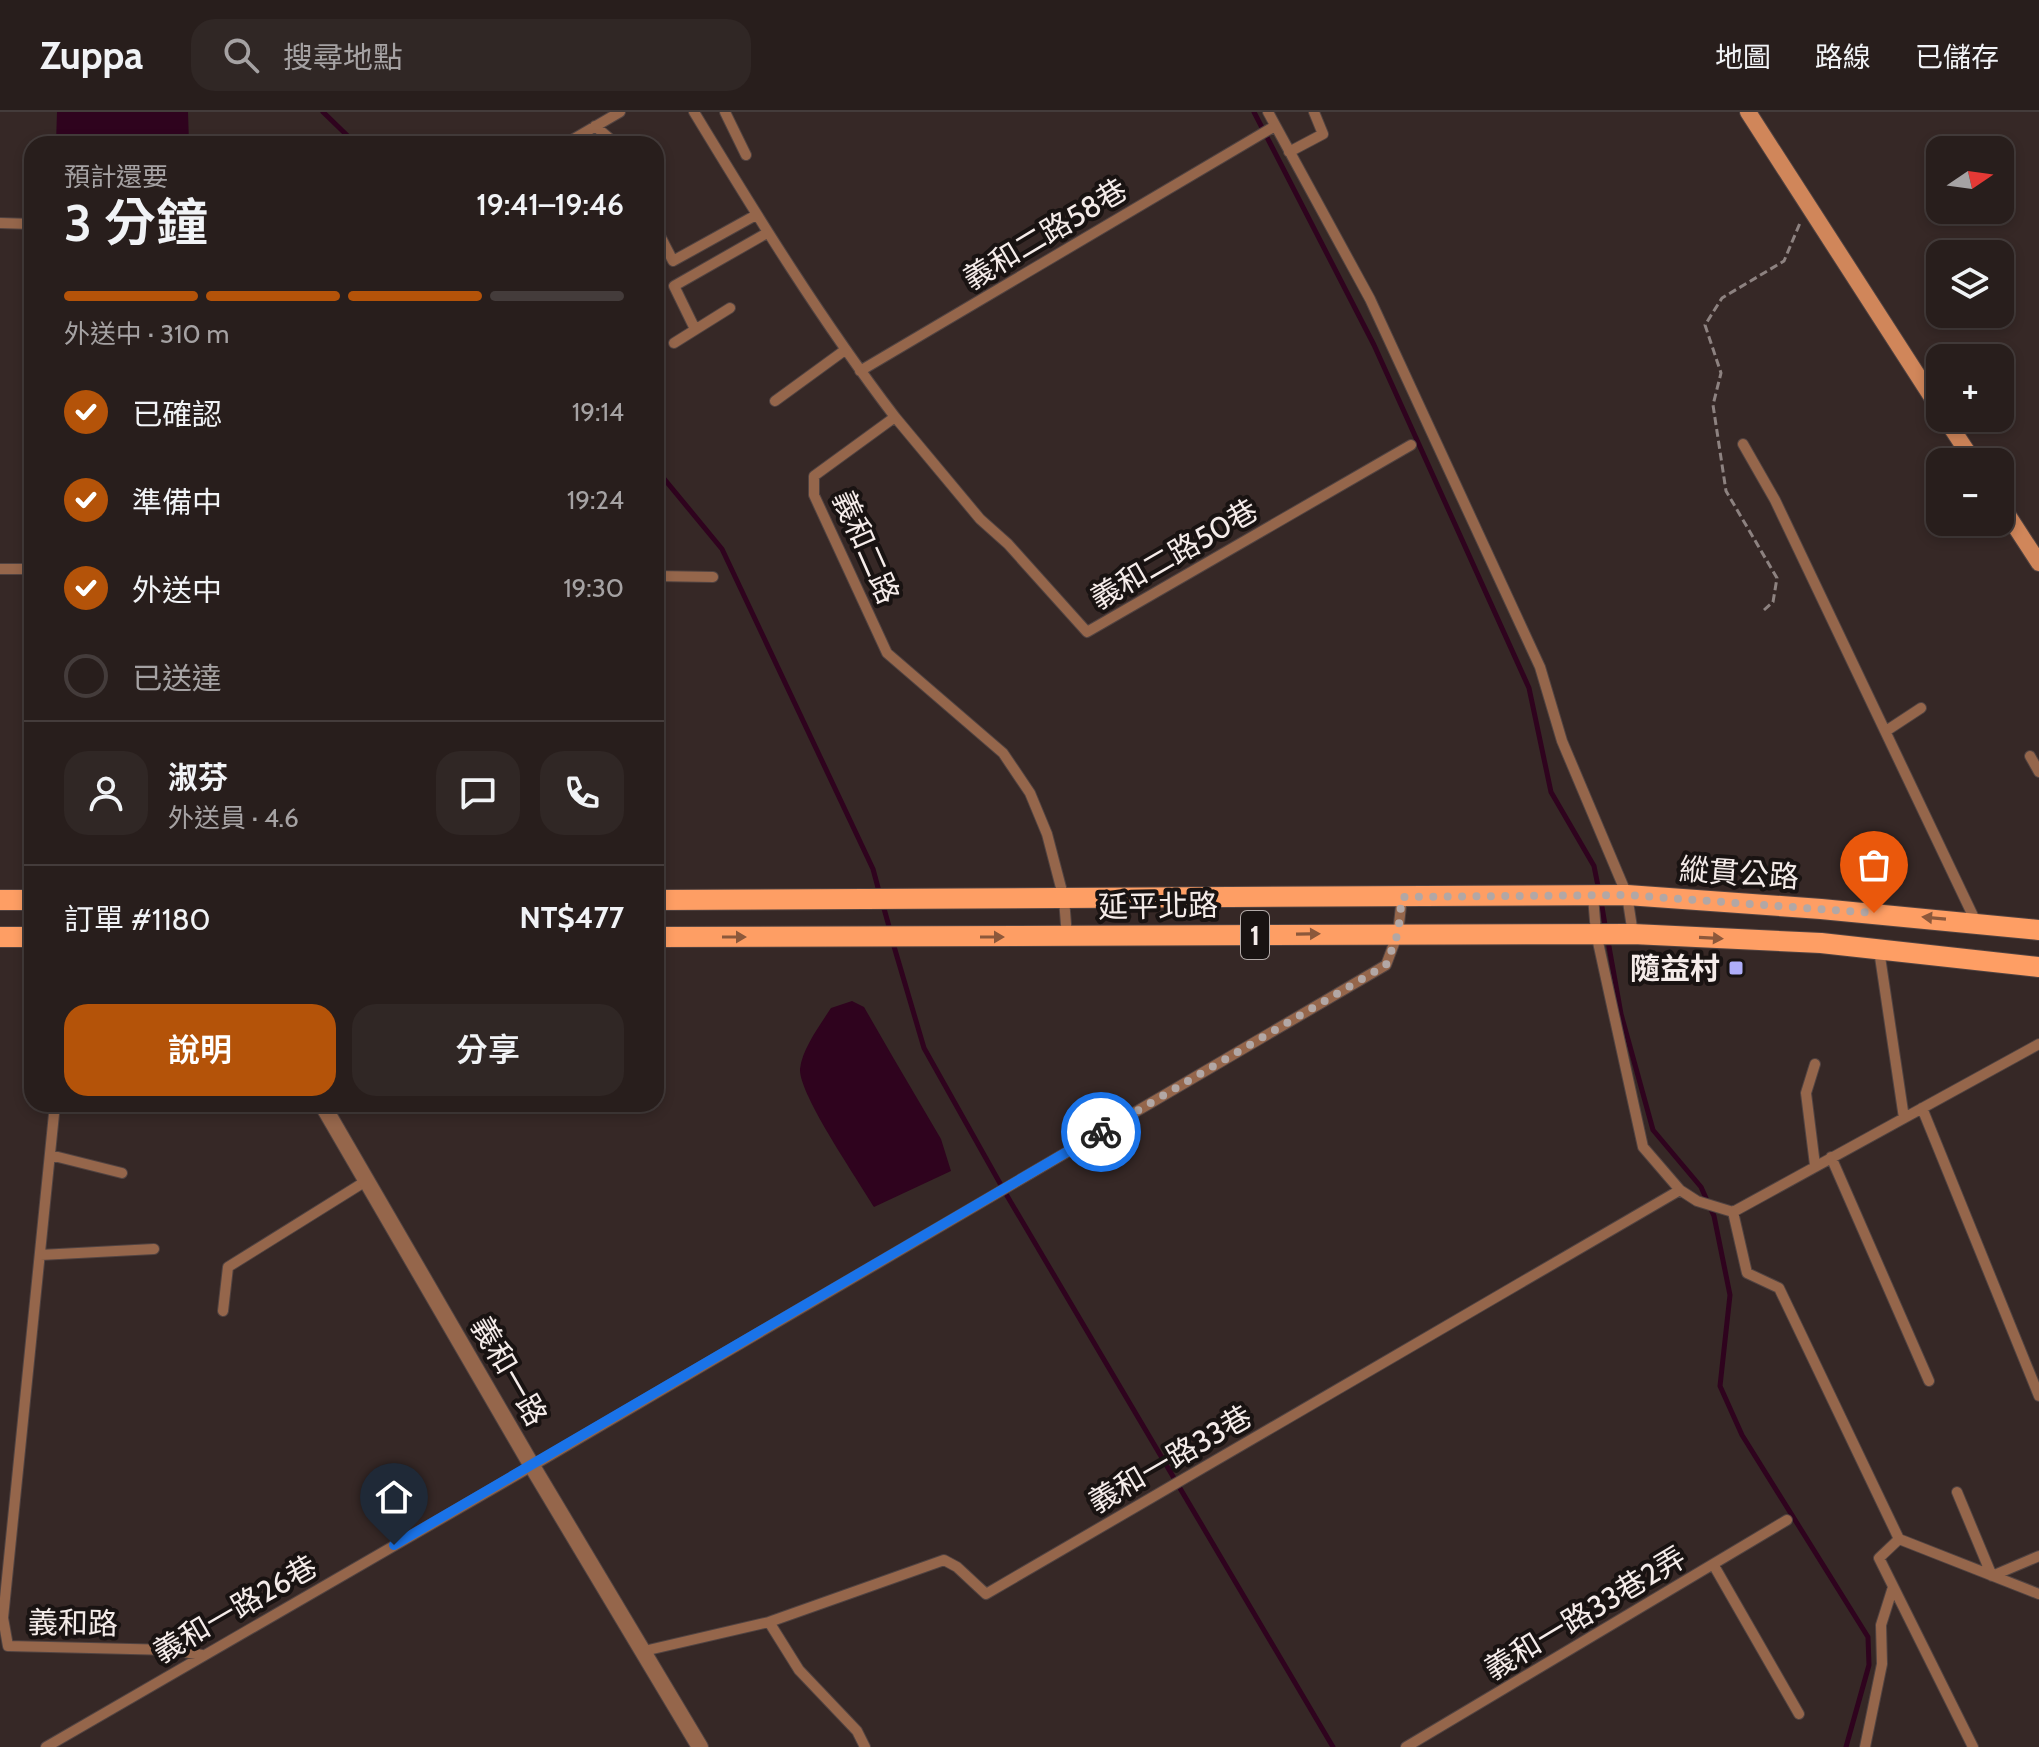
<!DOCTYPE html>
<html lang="zh-TW">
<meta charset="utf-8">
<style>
:root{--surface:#281e1c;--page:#302725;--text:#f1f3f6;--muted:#a5a2a3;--line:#443c3b;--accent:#b45309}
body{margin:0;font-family:Cabin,"Noto Sans TC",sans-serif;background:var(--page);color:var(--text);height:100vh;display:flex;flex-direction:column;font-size:30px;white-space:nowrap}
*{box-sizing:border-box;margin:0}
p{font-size:26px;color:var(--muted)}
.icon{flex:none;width:44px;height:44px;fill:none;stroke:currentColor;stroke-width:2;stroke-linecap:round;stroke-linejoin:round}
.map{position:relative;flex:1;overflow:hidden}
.drawer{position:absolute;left:24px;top:24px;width:640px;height:976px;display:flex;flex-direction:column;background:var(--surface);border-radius:24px;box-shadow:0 4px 12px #0003,0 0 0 2px var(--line)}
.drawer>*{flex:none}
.needle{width:52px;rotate:77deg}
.buttons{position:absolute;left:1926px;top:24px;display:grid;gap:16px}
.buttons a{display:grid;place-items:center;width:88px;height:88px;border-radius:16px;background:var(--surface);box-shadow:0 4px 12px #0003,0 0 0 2px var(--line);font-size:40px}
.pin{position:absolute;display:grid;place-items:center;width:68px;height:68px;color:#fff;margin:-82px -34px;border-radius:50% 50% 50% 0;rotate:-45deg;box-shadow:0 0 8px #0007}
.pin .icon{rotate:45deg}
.courier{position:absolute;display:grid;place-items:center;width:80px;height:80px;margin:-40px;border:6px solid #1a73e8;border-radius:50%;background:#fff;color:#222;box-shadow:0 2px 10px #0007}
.head em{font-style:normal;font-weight:600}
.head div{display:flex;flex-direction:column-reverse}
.head{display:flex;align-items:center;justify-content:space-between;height:136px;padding:0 40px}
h1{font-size:52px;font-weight:600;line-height:60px}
.bar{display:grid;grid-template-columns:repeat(4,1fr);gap:12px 8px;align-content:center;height:96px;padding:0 40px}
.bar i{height:10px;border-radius:6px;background:var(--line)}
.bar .current{background:var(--accent)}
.bar p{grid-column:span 4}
.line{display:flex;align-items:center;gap:20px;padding:0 40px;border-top:2px solid var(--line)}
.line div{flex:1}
.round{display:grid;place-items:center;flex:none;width:84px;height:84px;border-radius:24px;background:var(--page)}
ol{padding:0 40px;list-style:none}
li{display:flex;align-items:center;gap:24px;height:88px}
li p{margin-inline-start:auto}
li .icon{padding:8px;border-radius:50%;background:var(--accent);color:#fff;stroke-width:4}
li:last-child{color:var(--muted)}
li i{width:44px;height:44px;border:4px solid var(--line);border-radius:50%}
.primary-button{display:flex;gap:16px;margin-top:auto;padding:16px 40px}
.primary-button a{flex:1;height:92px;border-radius:24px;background:var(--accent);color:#fff;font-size:32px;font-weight:600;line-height:92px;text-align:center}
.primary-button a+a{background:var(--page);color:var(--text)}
header{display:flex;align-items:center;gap:48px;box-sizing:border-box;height:112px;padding:0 40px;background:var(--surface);border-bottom:2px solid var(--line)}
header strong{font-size:38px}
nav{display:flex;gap:44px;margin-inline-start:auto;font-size:28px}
.search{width:560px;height:72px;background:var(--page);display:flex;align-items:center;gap:20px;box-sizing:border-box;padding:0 28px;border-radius:24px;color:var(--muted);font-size:30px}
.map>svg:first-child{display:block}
.water{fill:#2f031e}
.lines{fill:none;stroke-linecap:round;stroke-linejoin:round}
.stream{stroke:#2f031e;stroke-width:5}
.lane-casing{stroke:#514341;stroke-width:12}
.street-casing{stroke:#514341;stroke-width:18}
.secondary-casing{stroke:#514341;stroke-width:18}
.primary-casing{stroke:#514341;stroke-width:22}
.path{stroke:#8d8280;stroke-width:3;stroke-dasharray:8 4;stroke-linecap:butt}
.lane{stroke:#95664b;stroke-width:10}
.street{stroke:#95664b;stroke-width:16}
.secondary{stroke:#d0865a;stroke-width:16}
.primary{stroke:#fe9e64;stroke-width:20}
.oneway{fill:#8c583b}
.done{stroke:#b2a7a5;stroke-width:8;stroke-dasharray:0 14.4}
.route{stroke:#1a73e8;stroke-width:10}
.poi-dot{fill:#afaefa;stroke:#191312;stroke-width:3}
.labels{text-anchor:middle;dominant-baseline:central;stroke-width:8;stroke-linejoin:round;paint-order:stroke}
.shield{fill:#191312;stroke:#b2aaa8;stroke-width:2}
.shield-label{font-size:28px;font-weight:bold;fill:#f4ebe9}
.street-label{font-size:30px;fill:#f4ebe9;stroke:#191312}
.poi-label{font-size:30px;font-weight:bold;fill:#f4ebe9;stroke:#191312;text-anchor:end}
</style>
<header>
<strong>Zuppa</strong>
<div class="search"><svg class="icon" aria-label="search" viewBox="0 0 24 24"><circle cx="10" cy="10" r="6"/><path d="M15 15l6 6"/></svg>搜尋地點</div>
<nav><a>地圖</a><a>路線</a><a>已儲存</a></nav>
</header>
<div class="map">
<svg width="2039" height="1635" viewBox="0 0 2039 1635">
<rect width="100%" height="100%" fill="#362826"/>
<path class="water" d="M57,0H188L189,32H56Z
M852,889L864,895L894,947L941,1027L951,1059L874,1095C859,1069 799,983 800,957C802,937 820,913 831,896Z"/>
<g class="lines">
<path class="stream" d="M323,0L356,32
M1254,0L1374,233L1529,576L1551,680L1594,754L1599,779
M656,357L722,437L873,757L880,783
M1601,789L1606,819
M883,793L890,818
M1608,829L1621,902L1653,1018L1701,1075L1714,1104L1730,1183L1720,1274L1742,1323L1868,1525L1869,1553L1846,1635
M893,831L924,936L1006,1082L1333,1635"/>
<defs>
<path id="lane" d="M694,0C757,104 821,208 895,305L814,364V383L887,541L1003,641L1030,681L1047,722L1064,787L1067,825
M725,0L746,43
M1268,0L1370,187L1540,555L1562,629L1627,783L1633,822
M595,14L616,32
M565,32L620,0
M1289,40L1323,22L1314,0
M0,111L32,112
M656,116L673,149L756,103
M695,217L674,174L767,121
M674,231L730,196
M860,259L1275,14
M775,289L845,238
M895,305L980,407L1008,432L1087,520L1411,333
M1743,332L1775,388L1976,810
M0,457H32
M656,464L713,465
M1886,619L1921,596
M2030,644L2039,660
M1593,784L1596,821L1643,1035L1680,1078
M1879,838L1904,1006
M1815,952L1806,981L1815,1053
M55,992L3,1506L8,1534L172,1538L202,1543
M1922,996L2039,1284
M50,1043L122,1061
M1831,1045L1929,1269
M1733,1100L1747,1161L1779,1176L1899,1427L1879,1446L1973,1635
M40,1143L154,1137
M223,1199L228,1155L366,1069
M1957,1380L1992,1464L2039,1444
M1899,1427L2039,1482
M1713,1452L1799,1602
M769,1510L799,1558L857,1619L865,1635
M644,1539L769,1510L944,1448L957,1455L986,1482L1680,1078L1697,1089L1733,1100L2039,932
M46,1635L532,1354L1386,853L1398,821L1402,785
M1406,1635L1787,1408
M1865,1635L1882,1552L1881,1513L1893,1475"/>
<path id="street" d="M322,992L532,1354L700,1635"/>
<path id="secondary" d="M1748,0L1940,298
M1945,306L1974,350
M2000,391L2039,451"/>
<path id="primary" d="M0,788H32
M656,788L1627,783L1821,797L2039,818
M0,825H32
M656,825L1633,822L1821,831L2039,855"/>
</defs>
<use href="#lane" class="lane-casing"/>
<use href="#street" class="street-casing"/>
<use href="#secondary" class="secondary-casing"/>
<use href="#primary" class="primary-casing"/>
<path class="path" d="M1764,498L1773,490L1777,466L1726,379L1713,293L1721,261L1705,213L1722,186L1784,149L1800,111"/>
<use href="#lane" class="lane"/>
<use href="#street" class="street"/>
<use href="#secondary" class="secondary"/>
<use href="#primary" class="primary"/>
</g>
<defs><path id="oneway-solid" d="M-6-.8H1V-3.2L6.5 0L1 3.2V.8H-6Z" transform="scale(2)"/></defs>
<g class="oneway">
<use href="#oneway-solid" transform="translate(1934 806) rotate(-175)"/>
<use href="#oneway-solid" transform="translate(1308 822) rotate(-1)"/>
<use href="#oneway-solid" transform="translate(734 825)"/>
<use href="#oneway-solid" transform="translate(992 825)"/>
<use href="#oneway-solid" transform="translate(1711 826) rotate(3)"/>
</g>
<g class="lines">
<path class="done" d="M1101,1020L1386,853L1398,821L1402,785L1627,783L1874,801"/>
<path class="route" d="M394,1433L1101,1020"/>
</g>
<rect class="poi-dot" x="1728" y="848" width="16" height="16" rx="4"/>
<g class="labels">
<rect class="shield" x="1241" y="799" width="28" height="48" rx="6"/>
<g class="shield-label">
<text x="1255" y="823">1</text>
</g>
<g class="street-label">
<text transform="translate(1045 122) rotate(-31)">義和二路58巷</text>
<text transform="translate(866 435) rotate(66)">義和二路</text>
<text transform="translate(1174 442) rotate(-30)">義和二路50巷</text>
<text transform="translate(1739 761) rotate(4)">縱貫公路</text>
<text transform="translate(1158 794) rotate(-1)">延平北路</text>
<text transform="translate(509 1259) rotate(60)">義和一路</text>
<text transform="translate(1170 1347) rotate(-30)">義和一路33巷</text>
<text transform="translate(235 1497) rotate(-30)">義和一路26巷</text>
<text transform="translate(1585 1501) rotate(-31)">義和一路33巷2弄</text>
<text transform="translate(73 1511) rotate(1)">義和路</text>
</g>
<g class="poi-label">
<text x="1720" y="856">隨益村</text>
</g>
</g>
</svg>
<div class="buttons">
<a><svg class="needle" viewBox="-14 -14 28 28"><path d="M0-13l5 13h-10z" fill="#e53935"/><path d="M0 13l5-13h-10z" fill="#a5a2a3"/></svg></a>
<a><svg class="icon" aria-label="layers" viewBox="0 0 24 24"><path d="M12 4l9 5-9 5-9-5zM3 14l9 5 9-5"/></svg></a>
<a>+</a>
<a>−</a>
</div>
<div class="pin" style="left:1874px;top:801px;background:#ea580c"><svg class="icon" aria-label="bag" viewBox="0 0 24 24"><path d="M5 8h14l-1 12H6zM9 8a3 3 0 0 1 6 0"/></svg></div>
<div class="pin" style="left:394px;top:1433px;background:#1f2937"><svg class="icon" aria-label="home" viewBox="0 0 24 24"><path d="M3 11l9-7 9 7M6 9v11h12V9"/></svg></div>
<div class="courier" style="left:1101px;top:1020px"><svg class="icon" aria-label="bike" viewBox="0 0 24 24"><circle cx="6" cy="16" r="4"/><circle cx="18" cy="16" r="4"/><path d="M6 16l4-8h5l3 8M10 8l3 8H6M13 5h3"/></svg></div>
<section class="drawer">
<div class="head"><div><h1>3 分鐘</h1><p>預計還要</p></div><em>19:41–19:46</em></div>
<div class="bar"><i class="current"></i><i class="current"></i><i class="current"></i><i></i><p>外送中 · 310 m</p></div>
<ol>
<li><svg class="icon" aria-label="check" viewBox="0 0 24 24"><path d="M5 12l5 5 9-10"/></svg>已確認<p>19:14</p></li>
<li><svg class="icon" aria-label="check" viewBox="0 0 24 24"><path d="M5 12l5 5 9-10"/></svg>準備中<p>19:24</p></li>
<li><svg class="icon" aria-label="check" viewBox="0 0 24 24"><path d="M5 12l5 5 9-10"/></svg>外送中<p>19:30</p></li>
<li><i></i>已送達</li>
</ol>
<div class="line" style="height:144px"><a class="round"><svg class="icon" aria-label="person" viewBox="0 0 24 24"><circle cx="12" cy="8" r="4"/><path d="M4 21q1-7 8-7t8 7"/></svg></a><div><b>淑芬</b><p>外送員 · 4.6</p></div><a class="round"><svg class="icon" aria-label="chat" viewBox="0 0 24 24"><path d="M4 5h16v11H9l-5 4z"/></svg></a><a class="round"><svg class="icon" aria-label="phone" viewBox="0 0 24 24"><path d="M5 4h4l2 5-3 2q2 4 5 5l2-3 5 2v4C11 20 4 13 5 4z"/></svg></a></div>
<div class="line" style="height:104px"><div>訂單 #1180</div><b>NT$477</b></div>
<div class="primary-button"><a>說明</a><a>分享</a></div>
</section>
</div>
